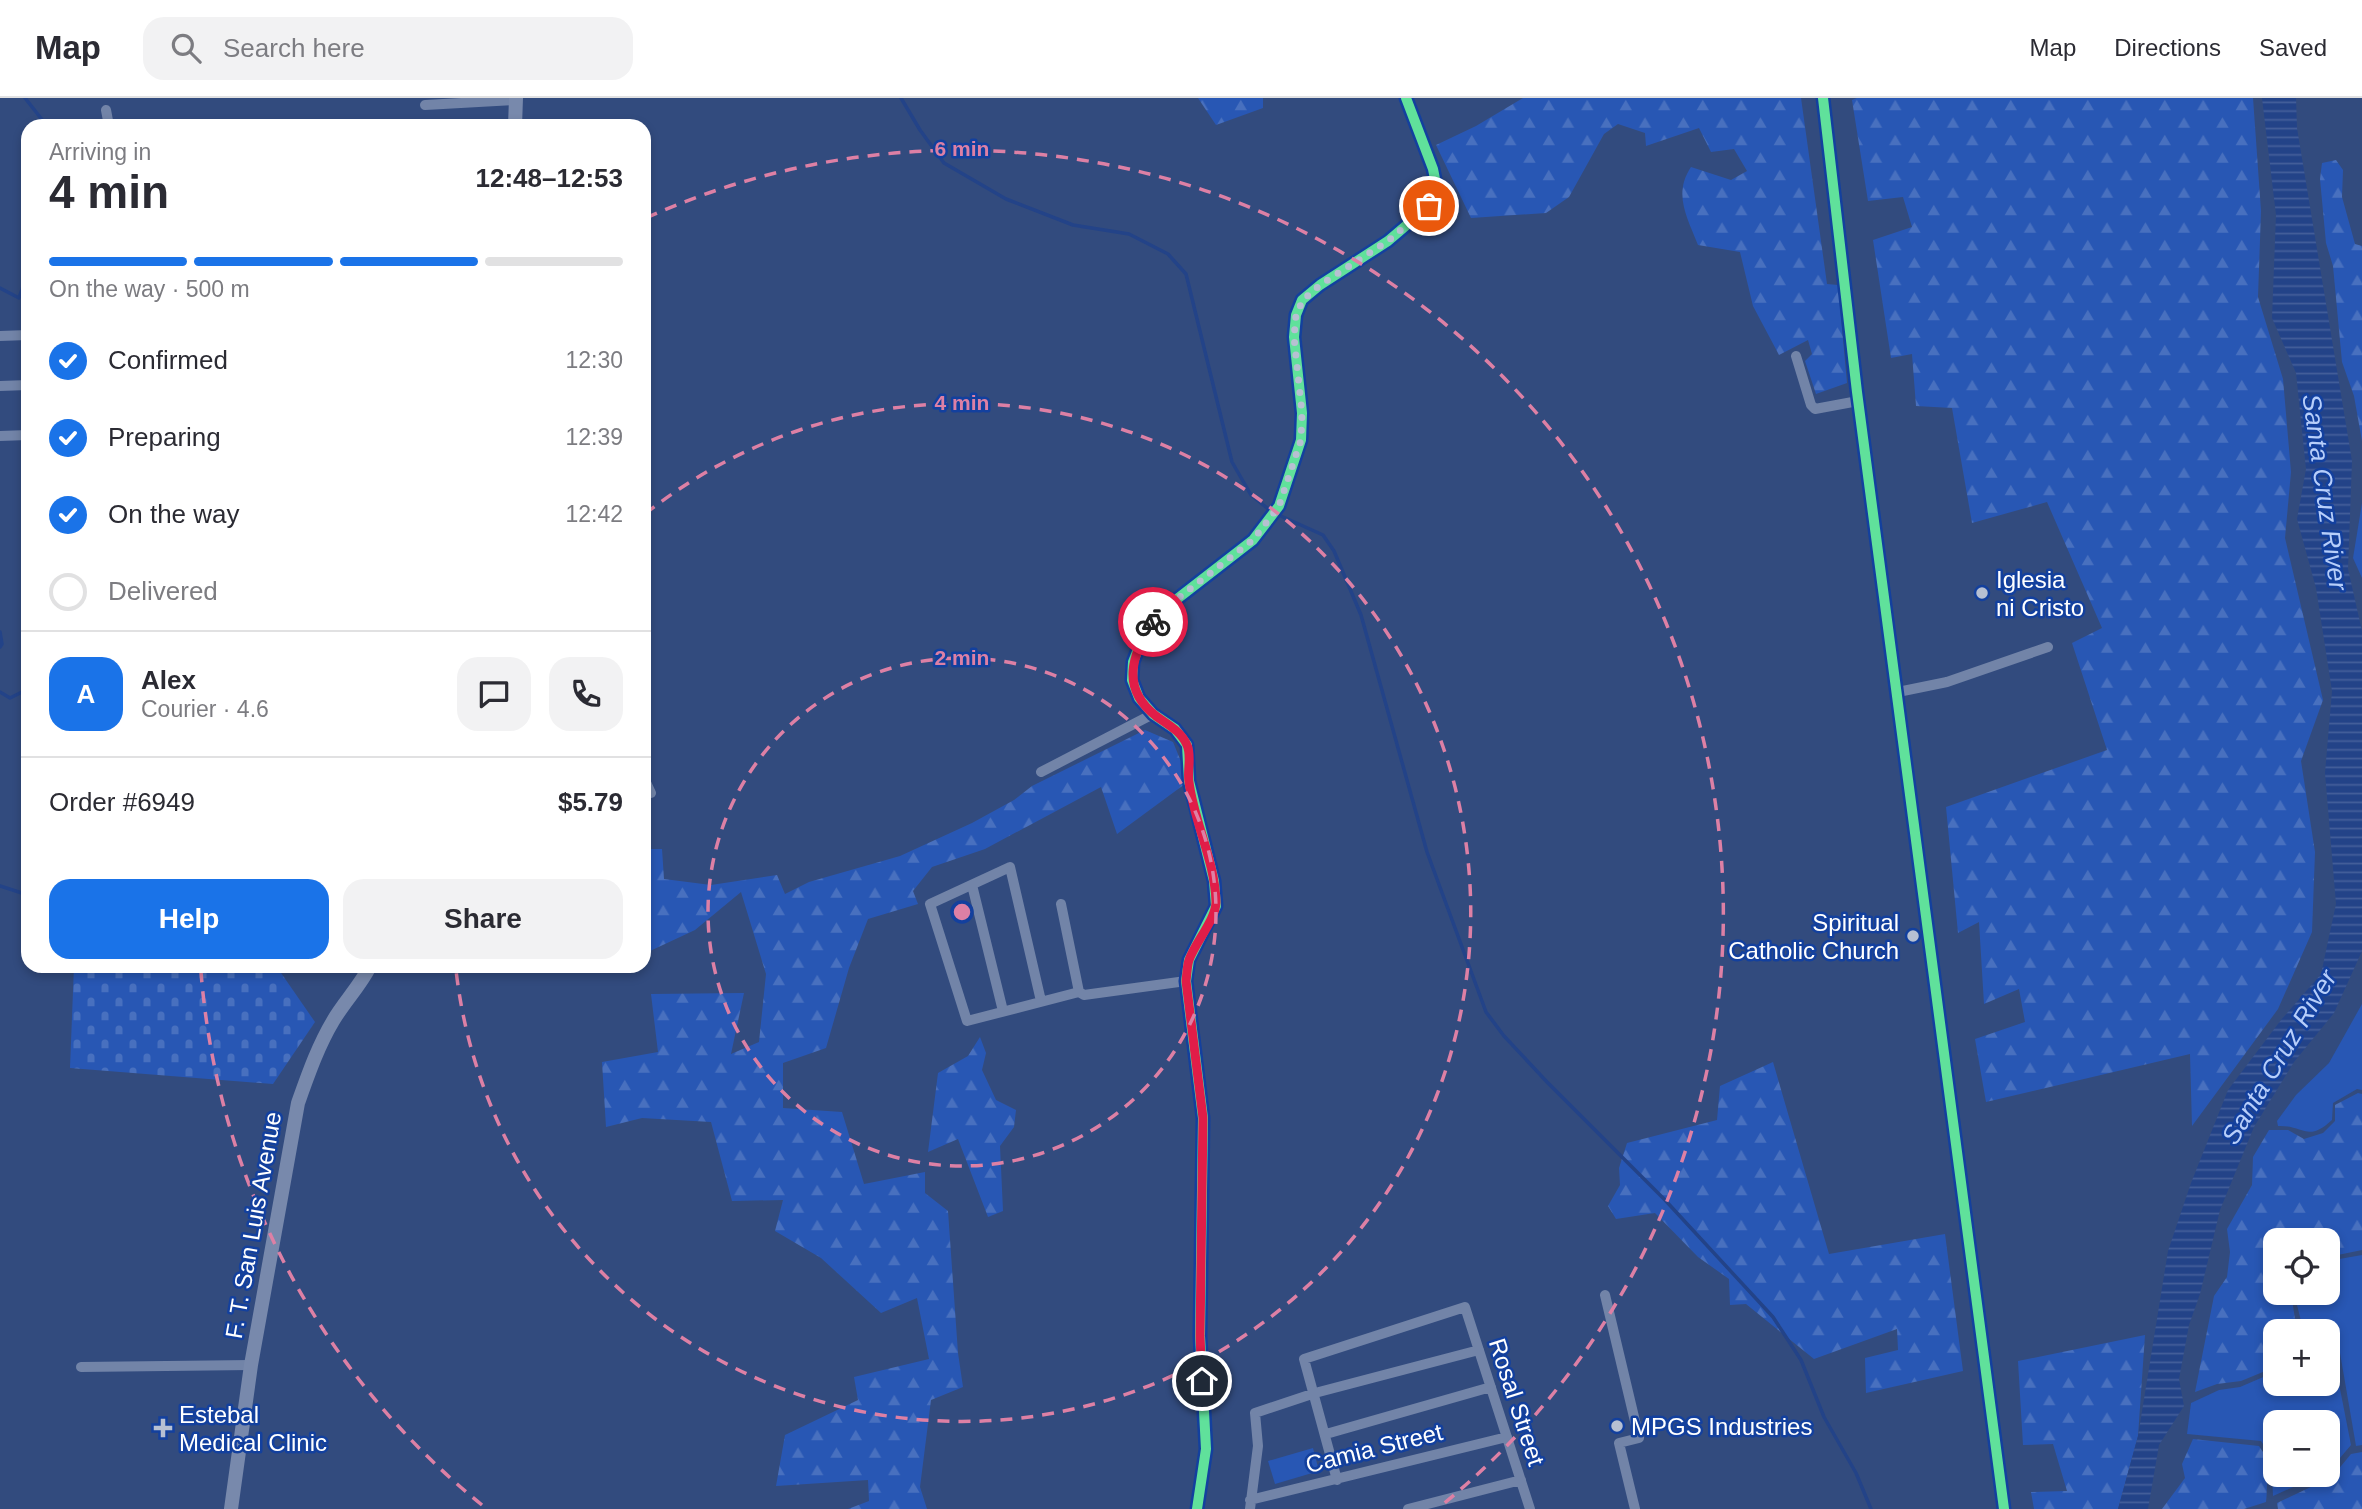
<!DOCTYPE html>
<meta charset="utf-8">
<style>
:root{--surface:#fff;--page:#f2f2f3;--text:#2b2b33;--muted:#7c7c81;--line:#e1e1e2;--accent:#1a73e8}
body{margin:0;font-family:Arial,sans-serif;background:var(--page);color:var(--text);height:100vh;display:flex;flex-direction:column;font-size:26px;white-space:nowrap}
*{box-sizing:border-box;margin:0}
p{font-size:23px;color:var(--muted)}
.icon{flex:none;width:38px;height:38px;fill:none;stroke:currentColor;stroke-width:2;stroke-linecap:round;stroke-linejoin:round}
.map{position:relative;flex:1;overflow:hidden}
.panel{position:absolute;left:21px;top:21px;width:630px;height:854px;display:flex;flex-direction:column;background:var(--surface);border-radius:21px;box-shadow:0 4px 10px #0003}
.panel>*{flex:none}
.buttons{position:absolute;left:2263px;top:1130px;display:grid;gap:14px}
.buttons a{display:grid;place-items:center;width:77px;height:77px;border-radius:14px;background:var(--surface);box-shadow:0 4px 10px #0003;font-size:35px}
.pin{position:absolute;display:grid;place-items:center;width:60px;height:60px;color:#fff;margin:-30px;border:4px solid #fff;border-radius:50%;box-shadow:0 2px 7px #0007}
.courier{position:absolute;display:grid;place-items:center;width:70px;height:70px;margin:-35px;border:5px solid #e11d48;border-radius:50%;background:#fff;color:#222;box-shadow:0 2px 9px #0007}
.overview em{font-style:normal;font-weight:700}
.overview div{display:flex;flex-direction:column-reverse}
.overview{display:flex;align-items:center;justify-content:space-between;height:119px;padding:0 28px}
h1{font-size:46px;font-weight:700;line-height:52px}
.bar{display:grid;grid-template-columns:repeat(4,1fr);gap:10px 7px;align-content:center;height:84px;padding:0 28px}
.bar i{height:9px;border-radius:5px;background:var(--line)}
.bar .selected{background:var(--accent)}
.bar p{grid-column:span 4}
.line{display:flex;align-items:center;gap:18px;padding:0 28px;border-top:2px solid var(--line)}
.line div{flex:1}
.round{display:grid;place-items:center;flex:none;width:74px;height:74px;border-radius:21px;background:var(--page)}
ol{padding:0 28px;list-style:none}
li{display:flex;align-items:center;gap:21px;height:77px}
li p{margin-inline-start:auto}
li .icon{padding:7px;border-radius:50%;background:var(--accent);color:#fff;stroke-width:4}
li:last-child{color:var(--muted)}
li i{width:38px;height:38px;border:4px solid var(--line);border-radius:50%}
.cta{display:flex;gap:14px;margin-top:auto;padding:14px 28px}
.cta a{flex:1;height:80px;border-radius:21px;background:var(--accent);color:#fff;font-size:28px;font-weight:700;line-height:80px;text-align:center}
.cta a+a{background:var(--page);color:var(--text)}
header{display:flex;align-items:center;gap:42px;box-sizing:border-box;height:98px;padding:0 35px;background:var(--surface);border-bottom:2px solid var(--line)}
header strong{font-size:33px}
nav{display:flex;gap:38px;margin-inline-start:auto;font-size:24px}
.search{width:490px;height:63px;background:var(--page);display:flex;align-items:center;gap:18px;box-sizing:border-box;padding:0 24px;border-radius:21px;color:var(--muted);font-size:26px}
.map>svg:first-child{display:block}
.grass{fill:#2857b4}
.forest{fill:url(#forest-firs)}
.cemetery{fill:url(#cemetery-stones)}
.water{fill:url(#water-rules)}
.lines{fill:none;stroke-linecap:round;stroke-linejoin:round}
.stream{stroke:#234388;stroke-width:3.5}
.street{stroke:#7284a8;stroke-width:10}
.secondary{stroke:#7889ac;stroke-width:14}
.cycleway-casing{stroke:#13409e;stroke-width:15}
.cycleway{stroke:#60e19b;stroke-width:10}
.done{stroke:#b7c0d2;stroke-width:7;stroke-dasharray:0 12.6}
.route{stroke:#e11d48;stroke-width:9}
.ring{fill:none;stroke:#dd80a5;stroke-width:3.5;stroke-dasharray:12 9}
.poi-dot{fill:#b7c0d2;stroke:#13409e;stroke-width:2.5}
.labels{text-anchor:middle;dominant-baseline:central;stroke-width:5;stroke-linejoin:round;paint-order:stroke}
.poi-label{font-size:24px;fill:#fff;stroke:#13409e;text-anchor:start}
.street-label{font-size:24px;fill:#fff;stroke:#13409e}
.water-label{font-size:26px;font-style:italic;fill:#b7cefa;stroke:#13409e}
.centre{fill:#dd80a5;stroke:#13409e;stroke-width:3.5}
.ring-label{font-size:21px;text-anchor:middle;font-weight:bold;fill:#dd80a5;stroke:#13409e;stroke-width:5;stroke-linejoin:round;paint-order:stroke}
</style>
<header>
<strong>Map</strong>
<div class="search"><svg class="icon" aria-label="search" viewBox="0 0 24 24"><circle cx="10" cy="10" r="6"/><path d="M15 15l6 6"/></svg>Search here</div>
<nav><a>Map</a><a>Directions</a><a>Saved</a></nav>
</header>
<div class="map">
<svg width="2362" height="1411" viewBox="0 0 2362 1411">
<defs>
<pattern id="forest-firs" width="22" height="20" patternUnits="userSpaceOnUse" patternTransform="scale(1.75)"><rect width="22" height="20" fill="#2857b4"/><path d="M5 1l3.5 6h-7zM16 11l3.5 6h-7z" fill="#4870bf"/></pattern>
<pattern id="cemetery-stones" width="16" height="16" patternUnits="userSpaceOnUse" patternTransform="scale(1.75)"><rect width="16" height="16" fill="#2857b4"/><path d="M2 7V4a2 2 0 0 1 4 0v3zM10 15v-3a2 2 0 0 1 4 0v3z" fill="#4870bf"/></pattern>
<pattern id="water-rules" width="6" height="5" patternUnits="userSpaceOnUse" patternTransform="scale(1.75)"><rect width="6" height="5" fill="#234388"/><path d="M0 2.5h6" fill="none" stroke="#445f9a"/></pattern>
</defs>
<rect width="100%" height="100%" fill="#324b7e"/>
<path class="grass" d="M2362,405V480L2353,460Z
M2362,906V992L2357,991L2333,1005L2332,1022C2307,1045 2304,1027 2278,1028L2277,1023L2296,997L2329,965Z
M2362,1157V1347L2356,1348L2340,1255L2328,1243V1234H2301V1223L2294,1195H2328V1163Z
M2334,1260L2351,1347L2329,1373L2328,1325H2275V1364L2261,1343L2187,1336L2191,1305L2219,1292L2240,1289L2275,1274V1286H2328V1261Z
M1313,1350L1319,1373L1275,1386L1268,1363Z
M2275,1370V1377H2320L2273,1398L2272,1377Z"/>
<path class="forest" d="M1198,0H1263V10L1216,27Z
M1523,0H1801L1827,186L1838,187L1847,285L1816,296L1805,263L1812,256L1808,242L1779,257L1753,208L1740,154L1698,147C1687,119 1673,96 1691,69L1731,82L1747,73L1734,51L1711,54L1699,30L1646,48L1645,35L1618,26L1604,36L1569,99L1546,115L1471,120L1436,47L1476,28Z
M1857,0H2253L2261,113L2258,199L2283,281L2291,374L2285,440L2323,602L2301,663L2315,754L2312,834L2278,911L2192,1028L2190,956L1986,1004L1975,941L2025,924L2019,891L1984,906L1979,824L1958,835L1946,709L2107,652L2072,545L2102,530L2047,404L1972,425L1952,310L1916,308L1912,256L1891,260L1873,142L1912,129L1903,99L1868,103L1852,2Z
M2336,62L2343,72L2342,99L2355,146L2362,148V343L2354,298L2342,264L2333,168L2326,145L2320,81L2322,65Z
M1145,632L1173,644L1189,683L1117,736L1101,689L985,751L932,769L913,793L918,806L868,821L849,870L826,950L783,965V1010L842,1014L864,1086L925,1074V1095L948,1113L958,1255L963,1289L931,1302L920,1389L927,1411H848L869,1403L868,1382L776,1388L785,1337L858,1302L854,1279L929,1261L917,1200L881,1215L821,1160L775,1133L783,1102L732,1103L711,1024L642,1020L606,1029L602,964L658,954L651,896L744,895L731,956L759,944L766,876L741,794L695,832L650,853H644V751H662L664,781L711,787L777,777L785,796L809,784L900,758L972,725L1014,702L1032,688Z
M980,939L986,955L982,972L996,1002L1016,1012L1014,1029L1000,1048L1003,1113L988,1119L958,1041L928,1054L938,975L968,958Z
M1773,964L1829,1156L1945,1136L1963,1273L1866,1295L1865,1260L1898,1252L1897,1231L1814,1261L1746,1206L1730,1207L1729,1181L1698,1159L1655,1115L1616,1121L1608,1108L1620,1087L1619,1070L1627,1045L1717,1022L1720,988Z
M2358,995L2362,996V1152L2328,1159V1143H2275V1195H2291L2297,1234H2275V1269L2241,1283L2217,1286L2195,1294L2214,1198L2227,1179L2230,1154L2227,1131L2252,1087L2253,1059L2269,1032H2288L2304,1041L2323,1035L2335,1023V1007Z
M2145,1237L2138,1338L2118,1411H2034L2031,1394L2067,1393L2053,1346L2023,1347L2018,1263Z
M2193,1341L2259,1348L2271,1366C2265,1379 2268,1390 2266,1404L2244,1411H2162L2185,1380L2182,1366Z
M2362,1354V1411H2278L2277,1405L2332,1379L2351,1356Z"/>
<path class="cemetery" d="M74,868L279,872L315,924L273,986L70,970Z"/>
<path class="water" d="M2262,0H2296L2297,30L2352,363L2348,471L2362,533V853L2334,915L2294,964L2254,1029L2220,1112L2200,1196L2189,1227L2179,1281L2184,1308L2159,1347L2148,1411H2118L2138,1338L2168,1153L2191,1085L2228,992L2281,922L2321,876L2336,806L2325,675L2332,593L2316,490L2297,421L2306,371L2296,275L2272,220L2276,117Z"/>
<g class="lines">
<path class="stream" d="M25,0L47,28
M901,0L920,32L944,65L1006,101L1073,127L1129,136L1168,156L1186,176L1232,364L1251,397L1272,414L1323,437L1334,453L1361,517L1427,754L1486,914L1504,938L1547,984L1665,1102L1773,1219L1801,1262L1824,1319L1856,1375L1871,1411
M0,190L19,200L28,174
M0,534L2,546L0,549
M0,594L10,600L28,591
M0,788L28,797"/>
<path class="street" d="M1823,0L1857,294L2004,1411
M425,7L516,2
M106,12L109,28
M0,238L28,237
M1796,258L1811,307L1815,311L1858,303
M0,288L28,287
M0,338L28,337
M1898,594L1947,584L2048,549
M1041,674L1153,616
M644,680L651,695
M972,787L1003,913
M1061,806L1079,894L1084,897L1186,883
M1041,903L1010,769L930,806L967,923L1079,894
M1605,1197L1639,1340L1619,1345L1635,1411
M81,1269L251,1267
M1326,1336L1491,1289
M1337,1382L1304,1261L1465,1209L1530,1411
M1250,1402L1507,1339
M1197,1411L1206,1351L1200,1238L1203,1020L1186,883L1189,862L1216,808L1214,783L1189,683L1187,647L1175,631L1153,616L1139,600L1132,582L1133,564L1142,541L1159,515L1253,442L1279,408L1301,342L1302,315L1294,239L1296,217L1302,202L1320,187L1388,143L1429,108L1437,91L1433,71L1406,0
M1250,1411L1258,1348L1255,1315L1315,1295L1479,1252
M1408,1411L1521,1382"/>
<path class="secondary" d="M515,28L516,0
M231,1411L251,1267L298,1005C308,977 318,948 333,923C344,904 360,888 370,868"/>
<defs>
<path id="cycleway" d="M1823,0L1857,294L2004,1411
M1197,1411L1206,1351L1200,1238L1203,1020L1186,883L1189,862L1216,808L1214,783L1189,683L1187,647L1175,631L1153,616L1139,600L1132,582L1133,564L1142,541L1159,515L1253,442L1279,408L1301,342L1302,315L1294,239L1296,217L1302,202L1320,187L1388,143L1429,108L1437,91L1433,71L1406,0"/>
</defs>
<use href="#cycleway" class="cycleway-casing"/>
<use href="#cycleway" class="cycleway"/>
</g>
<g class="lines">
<path class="done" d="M1153,524L1159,515L1253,442L1279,408L1301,342L1302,315L1294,239L1296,217L1303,202L1320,187L1388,143L1429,108"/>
<path class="route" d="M1153,524C1132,556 1120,590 1156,618C1167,626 1181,633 1187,647C1192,658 1187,672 1189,684C1194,724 1215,763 1216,804C1216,821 1195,845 1189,862C1187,868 1187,876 1186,883L1203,1020L1200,1238L1202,1283"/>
</g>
<g class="ring">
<circle cx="962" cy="814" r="254"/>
<path d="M645 416A509 509 0 1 1 456 872"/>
<path d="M482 1407A763 763 0 0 1 201 874M646 120A763 763 0 0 1 1442 1407"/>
</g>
<g class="poi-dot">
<circle cx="1982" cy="495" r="7"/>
<circle cx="1913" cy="838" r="7"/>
<circle cx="1617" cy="1328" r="7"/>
<path d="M159.5 1319.5h7v7h7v7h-7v7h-7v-7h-7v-7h7z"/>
</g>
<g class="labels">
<g class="poi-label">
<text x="1996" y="481">Iglesia<tspan x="1996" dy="28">ni Cristo</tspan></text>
<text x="1899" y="824" text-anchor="end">Spiritual<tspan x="1899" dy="28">Catholic Church</tspan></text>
<text x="179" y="1316">Estebal<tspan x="179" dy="28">Medical Clinic</tspan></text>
<text x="1631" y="1328">MPGS Industries</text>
</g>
<g class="street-label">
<text transform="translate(253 1127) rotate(-80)">F. T. San Luis Avenue</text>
<text transform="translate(1517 1304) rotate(72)">Rosal Street</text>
<text transform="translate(1374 1350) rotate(-14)">Camia Street</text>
</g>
<g class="water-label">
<text transform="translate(2325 394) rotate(82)">Santa Cruz River</text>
<text transform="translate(2279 959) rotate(-59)">Santa Cruz River</text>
</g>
</g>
<circle cx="962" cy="814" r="10" class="centre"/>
<g class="ring-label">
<text x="962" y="58">6 min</text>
<text x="962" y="312">4 min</text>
<text x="962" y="567">2 min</text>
</g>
</svg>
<div class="buttons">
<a><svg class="icon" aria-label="locate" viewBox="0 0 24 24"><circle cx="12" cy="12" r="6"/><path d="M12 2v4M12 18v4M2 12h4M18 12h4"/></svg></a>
<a>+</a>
<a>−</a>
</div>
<div class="pin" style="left:1429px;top:108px;background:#ea580c"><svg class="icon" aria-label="bag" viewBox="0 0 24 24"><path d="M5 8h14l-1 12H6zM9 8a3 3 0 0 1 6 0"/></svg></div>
<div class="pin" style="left:1202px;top:1283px;background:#1f2937"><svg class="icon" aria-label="home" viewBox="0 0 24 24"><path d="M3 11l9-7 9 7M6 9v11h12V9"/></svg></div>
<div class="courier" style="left:1153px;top:524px"><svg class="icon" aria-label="bike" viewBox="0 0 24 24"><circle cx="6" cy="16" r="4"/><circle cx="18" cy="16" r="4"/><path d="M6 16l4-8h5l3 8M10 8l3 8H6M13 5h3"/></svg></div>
<section class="panel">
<div class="overview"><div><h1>4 min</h1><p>Arriving in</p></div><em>12:48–12:53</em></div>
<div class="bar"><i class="selected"></i><i class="selected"></i><i class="selected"></i><i></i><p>On the way · 500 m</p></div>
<ol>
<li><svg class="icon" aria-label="check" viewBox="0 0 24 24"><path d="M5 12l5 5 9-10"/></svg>Confirmed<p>12:30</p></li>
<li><svg class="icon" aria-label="check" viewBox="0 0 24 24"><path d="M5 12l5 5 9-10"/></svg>Preparing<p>12:39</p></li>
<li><svg class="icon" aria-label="check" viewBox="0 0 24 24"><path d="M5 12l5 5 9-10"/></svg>On the way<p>12:42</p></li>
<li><i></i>Delivered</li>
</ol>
<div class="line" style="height:126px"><b class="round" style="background:var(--accent);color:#fff">A</b><div><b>Alex</b><p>Courier · 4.6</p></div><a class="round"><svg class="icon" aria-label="chat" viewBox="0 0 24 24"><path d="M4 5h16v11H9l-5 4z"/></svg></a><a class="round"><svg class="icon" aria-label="phone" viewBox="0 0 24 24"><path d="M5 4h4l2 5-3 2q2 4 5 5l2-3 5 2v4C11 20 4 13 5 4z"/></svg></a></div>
<div class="line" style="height:91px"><div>Order #6949</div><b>$5.79</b></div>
<div class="cta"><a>Help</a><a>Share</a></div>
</section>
</div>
